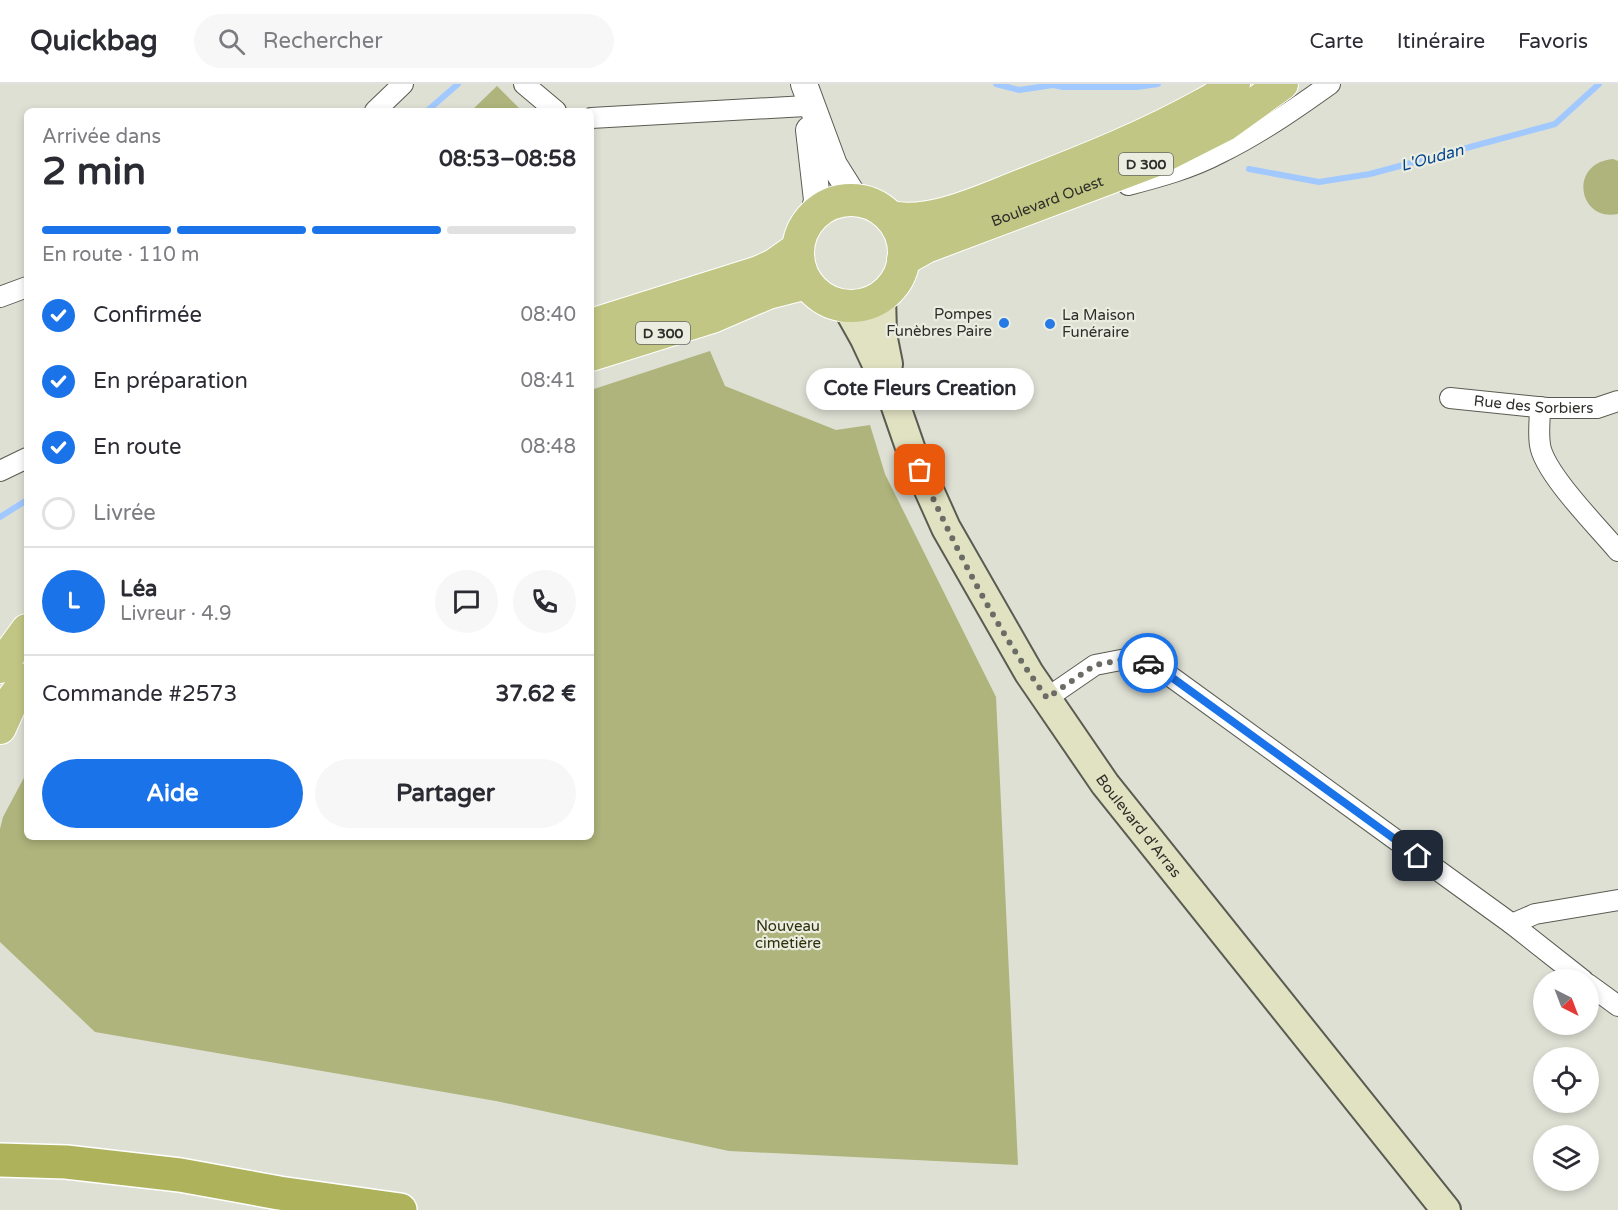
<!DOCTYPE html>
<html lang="fr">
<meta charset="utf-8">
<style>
:root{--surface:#fff;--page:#f7f7f7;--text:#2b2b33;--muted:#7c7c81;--line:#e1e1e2;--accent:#1a73e8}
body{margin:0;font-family:"Varela Round",sans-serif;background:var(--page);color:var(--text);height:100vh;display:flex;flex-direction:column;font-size:22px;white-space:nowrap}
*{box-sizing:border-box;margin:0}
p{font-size:20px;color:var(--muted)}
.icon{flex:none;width:33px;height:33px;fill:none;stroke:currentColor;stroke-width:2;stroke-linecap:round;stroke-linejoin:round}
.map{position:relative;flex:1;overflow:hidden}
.details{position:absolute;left:24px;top:24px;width:570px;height:732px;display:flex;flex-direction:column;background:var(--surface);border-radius:9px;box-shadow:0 3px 9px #0003}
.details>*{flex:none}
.needle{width:39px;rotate:138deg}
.fabs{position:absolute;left:1533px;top:885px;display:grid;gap:12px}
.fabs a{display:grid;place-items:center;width:66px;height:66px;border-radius:50%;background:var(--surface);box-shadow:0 3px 9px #0003;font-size:30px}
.pin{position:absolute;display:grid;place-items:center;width:51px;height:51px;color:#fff;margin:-26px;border-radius:12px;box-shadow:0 3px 9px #0006}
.courier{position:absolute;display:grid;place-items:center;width:60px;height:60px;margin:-30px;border:4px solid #1a73e8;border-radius:50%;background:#fff;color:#222;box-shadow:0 2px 8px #0007}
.bubble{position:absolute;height:42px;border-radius:21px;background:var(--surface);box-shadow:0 3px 9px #0003;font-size:20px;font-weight:700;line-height:42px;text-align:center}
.head em{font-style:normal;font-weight:700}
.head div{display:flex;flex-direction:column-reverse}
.head{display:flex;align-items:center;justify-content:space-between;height:102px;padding:0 18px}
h1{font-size:39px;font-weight:700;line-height:45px}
.bar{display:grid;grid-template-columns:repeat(4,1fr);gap:9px 6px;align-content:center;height:72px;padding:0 18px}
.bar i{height:8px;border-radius:4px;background:var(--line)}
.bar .selected{background:var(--accent)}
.bar p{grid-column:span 4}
.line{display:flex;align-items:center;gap:15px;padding:0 18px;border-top:2px solid var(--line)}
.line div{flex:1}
.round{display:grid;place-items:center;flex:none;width:63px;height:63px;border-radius:32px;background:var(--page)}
ol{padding:0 18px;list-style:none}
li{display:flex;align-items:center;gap:18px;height:66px}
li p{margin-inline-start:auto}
li .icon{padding:6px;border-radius:50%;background:var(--accent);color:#fff;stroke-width:4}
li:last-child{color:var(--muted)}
li i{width:33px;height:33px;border:3px solid var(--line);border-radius:50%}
.button{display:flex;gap:12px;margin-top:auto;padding:12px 18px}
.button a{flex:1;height:69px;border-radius:36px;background:var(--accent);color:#fff;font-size:24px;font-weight:700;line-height:69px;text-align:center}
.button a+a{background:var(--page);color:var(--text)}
header{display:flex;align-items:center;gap:36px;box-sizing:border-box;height:84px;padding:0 30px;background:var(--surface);border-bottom:2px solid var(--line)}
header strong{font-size:28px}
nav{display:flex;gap:33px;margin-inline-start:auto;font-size:21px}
.search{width:420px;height:54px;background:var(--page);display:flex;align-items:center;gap:15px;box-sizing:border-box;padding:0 21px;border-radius:33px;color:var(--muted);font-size:22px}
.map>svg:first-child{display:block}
.green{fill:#aeb47b}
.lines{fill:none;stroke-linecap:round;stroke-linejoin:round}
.stream{stroke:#a1c8ff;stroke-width:6}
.minor-casing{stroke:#5a5c52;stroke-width:22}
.tertiary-casing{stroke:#5a5c52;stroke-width:28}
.secondary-casing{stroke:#5a5c52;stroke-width:32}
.primary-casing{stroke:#fff;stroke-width:34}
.trunk-casing{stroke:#fff;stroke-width:36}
.minor{stroke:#fff;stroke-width:20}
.tertiary{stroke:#fff;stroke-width:26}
.secondary{stroke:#e1e2c2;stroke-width:28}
.primary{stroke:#c2c684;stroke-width:32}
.trunk{stroke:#aeb35b;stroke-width:33}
.done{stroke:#6c6c66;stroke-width:6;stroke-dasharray:0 10.8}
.route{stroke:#1a73e8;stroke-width:8}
.poi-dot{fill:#267ae5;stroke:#ebede1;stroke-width:2}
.labels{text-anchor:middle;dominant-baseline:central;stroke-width:4.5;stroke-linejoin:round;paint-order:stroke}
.shield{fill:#ebede1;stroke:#676761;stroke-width:1.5}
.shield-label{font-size:14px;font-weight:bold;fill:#2e2e2a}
.street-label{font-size:15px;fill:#2e2e2a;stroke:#ebede1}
.poi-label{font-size:15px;fill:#2e2e2a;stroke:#ebede1;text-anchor:end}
.park-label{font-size:15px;fill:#2e300a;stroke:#ebede1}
.water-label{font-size:16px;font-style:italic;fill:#014591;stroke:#ebede1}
</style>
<header>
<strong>Quickbag</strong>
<div class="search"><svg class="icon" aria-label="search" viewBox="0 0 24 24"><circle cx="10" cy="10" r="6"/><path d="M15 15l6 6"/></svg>Rechercher</div>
<nav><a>Carte</a><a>Itinéraire</a><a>Favoris</a></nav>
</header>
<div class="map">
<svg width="1618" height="1126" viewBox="0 0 1618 1126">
<rect width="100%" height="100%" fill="#dee0d4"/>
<path class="green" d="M497,2L522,27H471Z
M1613,75L1618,77V130C1578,138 1568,79 1613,75Z
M710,267L725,302L836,346L870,341L885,390L996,613L1018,1081L729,1067L496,1017L95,948L0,858V745L3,733L27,688V753H591V306Z"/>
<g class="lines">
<path class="stream" d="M996,0L1019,6L1053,1L1063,3H1137L1158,0
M427,27L458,0
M1249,85L1319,98L1370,90L1555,40L1599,0
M0,433L27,416"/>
<defs>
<g id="minor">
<path d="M524,0L556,27"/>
<path d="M375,27L403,0"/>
<path d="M591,34L806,22"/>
<path d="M1128,101C1159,93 1192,84 1220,69C1259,50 1295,25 1330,0"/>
<path d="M0,213L27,203"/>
<path id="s1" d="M1450,314L1547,324H1597L1618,317"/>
<path d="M1540,323C1540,335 1538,349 1540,361C1544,389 1598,443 1618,467"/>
<path d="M0,387L27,374"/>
<path d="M1047,614L1095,581L1126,575L1152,579L1512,840L1583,896"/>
<path d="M1512,840L1535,830L1618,816"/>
<path d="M1588,900L1618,922"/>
</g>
<path id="tertiary" d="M804,0L834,81L856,116
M809,46L817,116L814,130"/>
<g id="secondary">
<path d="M881,212L882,250L888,280"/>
<path id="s2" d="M846,221L865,255L894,317L911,366L946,444L1029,589L1105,700L1446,1126"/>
</g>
<g id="primary">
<circle cx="851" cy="169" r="53"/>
<path d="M890,133C932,142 985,115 1025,100C1086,76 1147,52 1204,20C1215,15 1224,7 1234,0"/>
<path id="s3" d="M903,176L926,163L1154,77L1225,41L1282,0"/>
<path d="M591,241L759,188L774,181L798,164"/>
<path d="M591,271L712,233L768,209L807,199"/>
<path d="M0,583L27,546"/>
<path d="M0,644L14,613L27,595"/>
</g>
<path id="trunk" d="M0,1076L66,1078L180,1091L279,1109L400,1126"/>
</defs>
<use href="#minor" class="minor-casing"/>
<use href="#tertiary" class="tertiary-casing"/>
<use href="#secondary" class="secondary-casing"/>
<use href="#primary" class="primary-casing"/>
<use href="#trunk" class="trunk-casing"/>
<use href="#minor" class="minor"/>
<use href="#tertiary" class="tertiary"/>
<use href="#secondary" class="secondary"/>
<use href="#primary" class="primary"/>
<use href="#trunk" class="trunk"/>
</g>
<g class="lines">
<path class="done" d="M920,386C955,463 996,545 1047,614L1095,581L1126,575L1148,579"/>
<path class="route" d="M1148,579H1152L1418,772"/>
</g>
<g class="poi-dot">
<circle cx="1004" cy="239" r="6"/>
<circle cx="1050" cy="240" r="6"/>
</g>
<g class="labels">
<g class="shield">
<rect x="1119" y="69" width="54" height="22" rx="4.5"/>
<rect x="636" y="238" width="54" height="22" rx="4.5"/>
</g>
<g class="shield-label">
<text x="1146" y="80">D 300</text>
<text x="663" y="249">D 300</text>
</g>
<g class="street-label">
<text stroke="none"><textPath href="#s3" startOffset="156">Boulevard Ouest</textPath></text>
<text stroke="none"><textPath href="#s1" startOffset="84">Rue des Sorbiers</textPath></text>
<text stroke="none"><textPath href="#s2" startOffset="600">Boulevard d'Arras</textPath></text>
</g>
<g class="poi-label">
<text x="992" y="230">Pompes<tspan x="992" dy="17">Funèbres Paire</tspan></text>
<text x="1062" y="231" text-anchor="start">La Maison<tspan x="1062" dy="17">Funéraire</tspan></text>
</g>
<g class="park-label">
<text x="788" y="842">Nouveau<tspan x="788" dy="17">cimetière</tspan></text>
</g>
<g class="water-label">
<text transform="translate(1432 74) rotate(-15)">L'Oudan</text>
</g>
</g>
</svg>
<div class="fabs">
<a><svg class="needle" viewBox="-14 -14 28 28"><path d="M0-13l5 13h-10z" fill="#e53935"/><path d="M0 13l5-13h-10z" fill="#7c7c81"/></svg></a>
<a><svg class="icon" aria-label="locate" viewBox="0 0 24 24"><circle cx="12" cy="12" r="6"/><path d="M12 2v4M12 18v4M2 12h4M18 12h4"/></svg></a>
<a><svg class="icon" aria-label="layers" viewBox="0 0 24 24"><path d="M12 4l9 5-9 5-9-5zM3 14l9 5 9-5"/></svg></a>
</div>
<div class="pin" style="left:920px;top:386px;background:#ea580c"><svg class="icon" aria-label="bag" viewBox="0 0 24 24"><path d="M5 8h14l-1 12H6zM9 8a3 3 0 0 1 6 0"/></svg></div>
<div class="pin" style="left:1418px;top:772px;background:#1f2937"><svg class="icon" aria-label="home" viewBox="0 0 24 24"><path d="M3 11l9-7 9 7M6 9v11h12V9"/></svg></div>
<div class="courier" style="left:1148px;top:579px"><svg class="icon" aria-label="car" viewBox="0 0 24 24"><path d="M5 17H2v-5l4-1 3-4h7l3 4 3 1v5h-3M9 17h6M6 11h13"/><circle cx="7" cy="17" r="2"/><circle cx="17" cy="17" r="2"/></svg></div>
<div class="bubble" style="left:806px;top:284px;width:228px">Cote Fleurs Creation</div>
<section class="details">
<div class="head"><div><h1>2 min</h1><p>Arrivée dans</p></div><em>08:53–08:58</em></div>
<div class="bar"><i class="selected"></i><i class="selected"></i><i class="selected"></i><i></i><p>En route · 110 m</p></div>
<ol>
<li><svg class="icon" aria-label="check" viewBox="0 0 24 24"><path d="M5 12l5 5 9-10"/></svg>Confirmée<p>08:40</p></li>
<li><svg class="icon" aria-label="check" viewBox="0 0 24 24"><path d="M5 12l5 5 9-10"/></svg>En préparation<p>08:41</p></li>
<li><svg class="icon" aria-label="check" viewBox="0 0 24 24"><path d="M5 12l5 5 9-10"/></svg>En route<p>08:48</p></li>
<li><i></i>Livrée</li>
</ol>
<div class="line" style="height:108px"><b class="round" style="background:var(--accent);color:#fff">L</b><div><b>Léa</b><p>Livreur · 4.9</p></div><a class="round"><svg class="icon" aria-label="chat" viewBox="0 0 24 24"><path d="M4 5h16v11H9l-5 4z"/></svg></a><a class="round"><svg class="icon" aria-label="phone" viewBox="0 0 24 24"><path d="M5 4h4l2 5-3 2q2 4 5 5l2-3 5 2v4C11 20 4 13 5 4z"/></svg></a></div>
<div class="line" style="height:78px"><div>Commande #2573</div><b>37.62 €</b></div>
<div class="button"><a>Aide</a><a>Partager</a></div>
</section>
</div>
